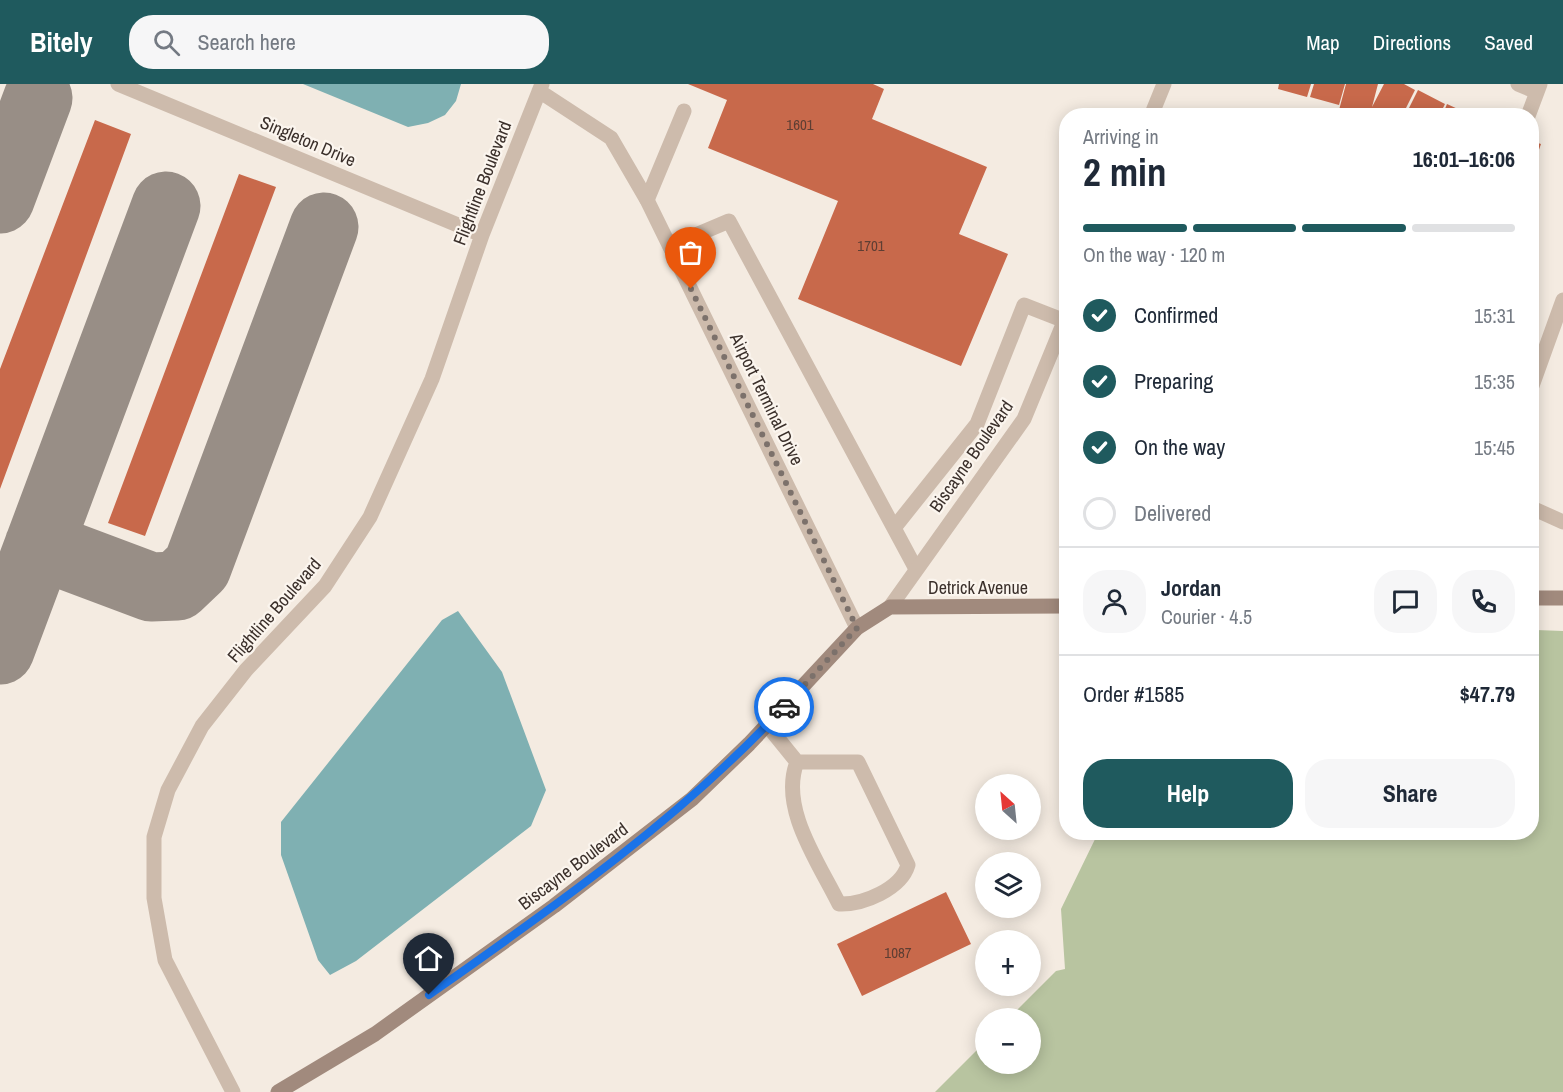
<!DOCTYPE html>
<meta charset="utf-8">
<style>
:root{--surface:#fff;--page:#f6f6f7;--text:#1f2937;--muted:#747a83;--line:#e0e1e3;--accent:#1f5a5e}
body{margin:0;font-family:"Archivo Narrow",sans-serif;background:var(--page);color:var(--text);height:100vh;display:flex;flex-direction:column;font-size:22px;white-space:nowrap}
*{box-sizing:border-box;margin:0}
p{font-size:20px;color:var(--muted)}
.icon{flex:none;width:33px;height:33px;fill:none;stroke:currentColor;stroke-width:2;stroke-linecap:round;stroke-linejoin:round}
.map{position:relative;flex:1;overflow:hidden}
.panel{position:absolute;left:1059px;top:24px;width:480px;height:732px;display:flex;flex-direction:column;background:var(--surface);border-radius:24px;box-shadow:0 3px 15px #0003}
.panel>*{flex:none}
.needle{width:39px;rotate:333deg}
.controls{position:absolute;left:975px;top:690px;display:grid;gap:12px}
.controls a{display:grid;place-items:center;width:66px;height:66px;border-radius:50%;background:var(--surface);box-shadow:0 3px 15px #0003;font-size:30px}
.pin{position:absolute;display:grid;place-items:center;width:51px;height:51px;color:#fff;margin:-62px -26px;border-radius:50% 50% 50% 0;rotate:-45deg;box-shadow:0 0 6px #0007}
.pin .icon{rotate:45deg}
.courier{position:absolute;display:grid;place-items:center;width:60px;height:60px;margin:-30px;border:4px solid #1a73e8;border-radius:50%;background:#fff;color:#222;box-shadow:0 2px 8px #0007}
.overview em{font-style:normal;font-weight:700}
.overview div{display:flex;flex-direction:column-reverse}
.overview{display:flex;align-items:center;justify-content:space-between;height:102px;padding:0 24px}
h1{font-size:39px;font-weight:700;line-height:45px}
.bar{display:grid;grid-template-columns:repeat(4,1fr);gap:9px 6px;align-content:center;height:72px;padding:0 24px}
.bar i{height:8px;border-radius:4px;background:var(--line)}
.bar .selected{background:var(--accent)}
.bar p{grid-column:span 4}
.line{display:flex;align-items:center;gap:15px;padding:0 24px;border-top:2px solid var(--line)}
.line div{flex:1}
.round{display:grid;place-items:center;flex:none;width:63px;height:63px;border-radius:24px;background:var(--page)}
ol{padding:0 24px;list-style:none}
li{display:flex;align-items:center;gap:18px;height:66px}
li p{margin-inline-start:auto}
li .icon{padding:6px;border-radius:50%;background:var(--accent);color:#fff;stroke-width:4}
li:last-child{color:var(--muted)}
li i{width:33px;height:33px;border:3px solid var(--line);border-radius:50%}
.cta{display:flex;gap:12px;margin-top:auto;padding:12px 24px}
.cta a{flex:1;height:69px;border-radius:24px;background:var(--accent);color:#fff;font-size:24px;font-weight:700;line-height:69px;text-align:center}
.cta a+a{background:var(--page);color:var(--text)}
header{display:flex;align-items:center;gap:36px;box-sizing:border-box;height:84px;padding:0 30px;background:var(--accent);color:#fff}
header strong{font-size:28px}
nav{display:flex;gap:33px;margin-inline-start:auto;font-size:21px}
.search{width:420px;height:54px;background:var(--page);display:flex;align-items:center;gap:15px;box-sizing:border-box;padding:0 21px;border-radius:24px;color:var(--muted);font-size:22px}
.map>svg:first-child{display:block}
.green{fill:#b8c4a0}
.water{fill:#7fb0b2}
.lines{fill:none;stroke-linecap:round;stroke-linejoin:round}
.taxiway{stroke:#988e86;stroke-width:69}
.building{fill:#c8694b}
.lane{stroke:#cdbbac;stroke-width:15}
.street{stroke:#cdbbac;stroke-width:15}
.secondary{stroke:#a18a7d;stroke-width:15}
.done{stroke:#7c716b;stroke-width:6;stroke-dasharray:0 10.8}
.route{stroke:#1a73e8;stroke-width:8}
.labels{text-anchor:middle;dominant-baseline:central;stroke-width:4.5;stroke-linejoin:round;paint-order:stroke}
.number-label{font-size:15px;fill:#5e3e33}
.street-label{font-size:18px;fill:#3b302b;stroke:#fbf5ee}
</style>
<header>
<strong>Bitely</strong>
<div class="search"><svg class="icon" aria-label="search" viewBox="0 0 24 24"><circle cx="10" cy="10" r="6"/><path d="M15 15l6 6"/></svg>Search here</div>
<nav><a>Map</a><a>Directions</a><a>Saved</a></nav>
</header>
<div class="map">
<svg width="1563" height="1008" viewBox="0 0 1563 1008">
<rect width="100%" height="100%" fill="#f4ebe1"/>
<path class="green" d="M1536,546L1563,547V1008H935L985,958L986,980H1030V934H1009L1056,887L1065,885L1061,825L1098,749L1532,748V550Z"/>
<path class="water" d="M303,0H461L456,17L445,31L428,39L408,43Z
M458,527L502,588L546,706L531,742L356,877L330,891L318,876L281,771V738L442,536Z"/>
<g class="lines">
<path class="taxiway" d="M0,115L38,14
M39,461L151,503L177,502L197,483L324,143
M0,566L166,122"/>
</g>
<path class="building" d="M688,0H873L884,5L872,35L987,83L959,150L1008,170L961,282L798,215L838,117L708,64L727,16Z
M1279,0H1311L1307,13L1278,5Z
M1314,0H1345L1339,21L1310,13Z
M1346,0H1378L1372,23L1384,0H1404L1415,6L1402,32H1361L1339,26Z
M1418,6L1445,20L1439,32H1405Z
M1447,20L1473,32H1442Z
M95,36L131,50L0,405V285Z
M1532,57L1541,60L1532,86Z
M239,90L276,103L145,452L108,439Z
M946,808L971,860L862,912L837,860Z"/>
<g class="lines">
<path class="lane" d="M1518,0L1537,8L1540,0
M1528,32L1537,8
M647,116L684,27
M670,162L729,137L916,485
M1532,424L1563,438
M894,444L977,340L1024,221L1065,237
M767,641L797,678
M797,678H858L908,781C901,805 863,821 839,820C819,779 779,724 797,678Z"/>
<path class="street" d="M118,0L482,151
M539,7L611,54L647,116L857,544
M1151,32L1164,0
M1532,302L1563,216
M890,523L1024,335L1066,233
M233,1008L165,876L154,814V753L168,706L202,642L246,586L325,502L370,433L432,295L482,151L542,0"/>
<path class="secondary" d="M1532,514H1563
M278,1008L375,950L554,822L692,715L749,660L857,544L890,523L1066,522"/>
</g>
<g class="lines">
<path class="done" d="M691,205L857,544L784,623"/>
<path class="route" d="M429,911C554,823 679,736 784,623"/>
</g>
<g class="labels">
<g class="number-label">
<text x="800" y="40">1601</text>
<text x="871" y="161">1701</text>
<text x="898" y="868">1087</text>
</g>
<g class="street-label">
<text transform="translate(308 57) rotate(23)">Singleton Drive</text>
<text transform="translate(482 99) rotate(-69)">Flightline Boulevard</text>
<text transform="translate(767 315) rotate(64)">Airport Terminal Drive</text>
<text transform="translate(971 372) rotate(-55)">Biscayne Boulevard</text>
<text x="978" y="503">Detrick Avenue</text>
<text transform="translate(274 526) rotate(-49)">Flightline Boulevard</text>
<text transform="translate(573 782) rotate(-37)">Biscayne Boulevard</text>
</g>
</g>
</svg>
<div class="controls">
<a><svg class="needle" viewBox="-14 -14 28 28"><path d="M0-13l5 13h-10z" fill="#e53935"/><path d="M0 13l5-13h-10z" fill="#747a83"/></svg></a>
<a><svg class="icon" aria-label="layers" viewBox="0 0 24 24"><path d="M12 4l9 5-9 5-9-5zM3 14l9 5 9-5"/></svg></a>
<a>+</a>
<a>−</a>
</div>
<div class="pin" style="left:691px;top:205px;background:#ea580c"><svg class="icon" aria-label="bag" viewBox="0 0 24 24"><path d="M5 8h14l-1 12H6zM9 8a3 3 0 0 1 6 0"/></svg></div>
<div class="pin" style="left:429px;top:911px;background:#1f2937"><svg class="icon" aria-label="home" viewBox="0 0 24 24"><path d="M3 11l9-7 9 7M6 9v11h12V9"/></svg></div>
<div class="courier" style="left:784px;top:623px"><svg class="icon" aria-label="car" viewBox="0 0 24 24"><path d="M5 17H2v-5l4-1 3-4h7l3 4 3 1v5h-3M9 17h6M6 11h13"/><circle cx="7" cy="17" r="2"/><circle cx="17" cy="17" r="2"/></svg></div>
<section class="panel">
<div class="overview"><div><h1>2 min</h1><p>Arriving in</p></div><em>16:01–16:06</em></div>
<div class="bar"><i class="selected"></i><i class="selected"></i><i class="selected"></i><i></i><p>On the way · 120 m</p></div>
<ol>
<li><svg class="icon" aria-label="check" viewBox="0 0 24 24"><path d="M5 12l5 5 9-10"/></svg>Confirmed<p>15:31</p></li>
<li><svg class="icon" aria-label="check" viewBox="0 0 24 24"><path d="M5 12l5 5 9-10"/></svg>Preparing<p>15:35</p></li>
<li><svg class="icon" aria-label="check" viewBox="0 0 24 24"><path d="M5 12l5 5 9-10"/></svg>On the way<p>15:45</p></li>
<li><i></i>Delivered</li>
</ol>
<div class="line" style="height:108px"><a class="round"><svg class="icon" aria-label="person" viewBox="0 0 24 24"><circle cx="12" cy="8" r="4"/><path d="M4 21q1-7 8-7t8 7"/></svg></a><div><b>Jordan</b><p>Courier · 4.5</p></div><a class="round"><svg class="icon" aria-label="chat" viewBox="0 0 24 24"><path d="M4 5h16v11H9l-5 4z"/></svg></a><a class="round"><svg class="icon" aria-label="phone" viewBox="0 0 24 24"><path d="M5 4h4l2 5-3 2q2 4 5 5l2-3 5 2v4C11 20 4 13 5 4z"/></svg></a></div>
<div class="line" style="height:78px"><div>Order #1585</div><b>$47.79</b></div>
<div class="cta"><a>Help</a><a>Share</a></div>
</section>
</div>
